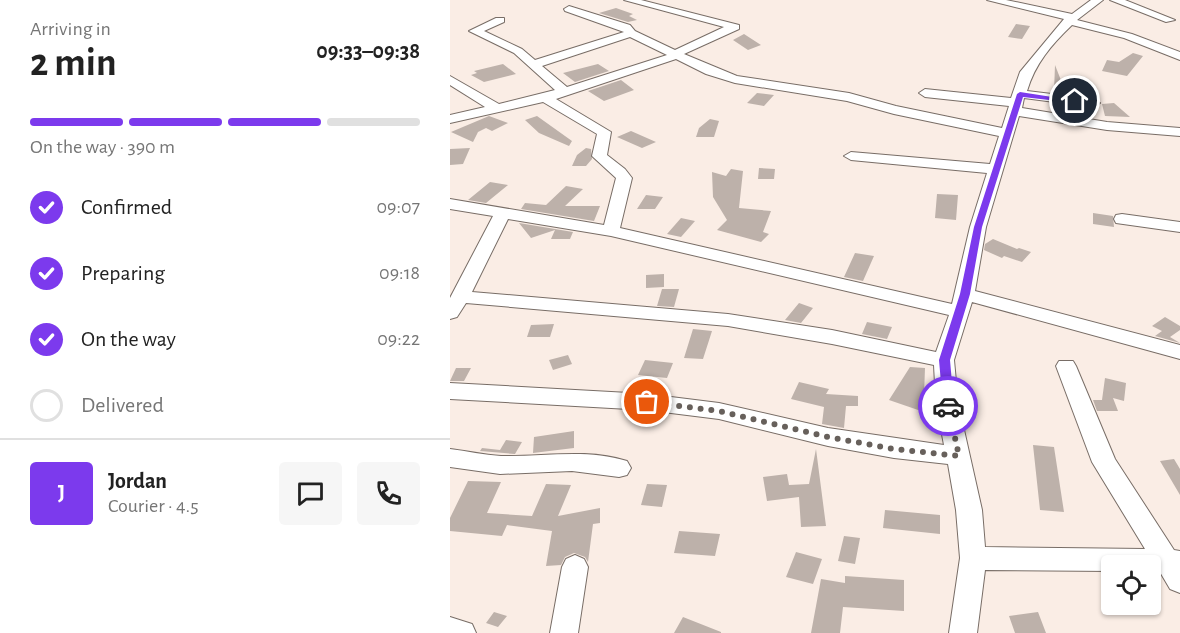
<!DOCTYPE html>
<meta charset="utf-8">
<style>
:root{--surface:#fff;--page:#f6f6f6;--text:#222;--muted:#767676;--line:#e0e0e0;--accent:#7c3aed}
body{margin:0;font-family:"Alegreya Sans",sans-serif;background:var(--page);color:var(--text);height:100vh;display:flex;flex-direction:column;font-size:22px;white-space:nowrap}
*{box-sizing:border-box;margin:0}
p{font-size:20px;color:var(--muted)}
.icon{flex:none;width:33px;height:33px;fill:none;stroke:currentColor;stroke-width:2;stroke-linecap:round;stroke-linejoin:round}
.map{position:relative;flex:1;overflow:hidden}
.sheet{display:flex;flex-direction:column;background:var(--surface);width:450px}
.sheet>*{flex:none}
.fabs{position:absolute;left:651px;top:555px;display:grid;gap:12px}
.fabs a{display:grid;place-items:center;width:60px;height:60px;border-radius:6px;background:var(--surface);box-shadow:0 2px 4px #0004;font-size:30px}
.pin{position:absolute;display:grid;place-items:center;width:51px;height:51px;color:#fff;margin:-26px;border:3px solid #fff;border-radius:50%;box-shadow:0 2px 6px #0007}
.courier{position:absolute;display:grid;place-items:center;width:60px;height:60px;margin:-30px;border:4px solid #7c3aed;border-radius:50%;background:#fff;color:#222;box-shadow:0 2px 8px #0007}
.summary em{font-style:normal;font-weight:700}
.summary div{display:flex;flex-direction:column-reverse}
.summary{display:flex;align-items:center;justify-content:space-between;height:102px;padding:0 30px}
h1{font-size:39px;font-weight:700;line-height:45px}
.bar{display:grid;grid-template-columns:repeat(4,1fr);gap:9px 6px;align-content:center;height:72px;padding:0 30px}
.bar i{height:8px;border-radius:4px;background:var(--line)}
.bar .selected{background:var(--accent)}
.bar p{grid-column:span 4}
.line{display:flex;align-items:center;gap:15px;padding:0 30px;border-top:2px solid var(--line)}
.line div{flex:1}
.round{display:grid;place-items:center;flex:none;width:63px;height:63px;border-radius:6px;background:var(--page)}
ol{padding:0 30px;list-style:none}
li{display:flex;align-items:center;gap:18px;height:66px}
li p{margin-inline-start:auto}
li .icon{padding:6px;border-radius:50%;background:var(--accent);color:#fff;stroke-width:4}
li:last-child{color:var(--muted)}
li i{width:33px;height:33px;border:3px solid var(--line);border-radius:50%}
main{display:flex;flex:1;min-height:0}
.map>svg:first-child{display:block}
.building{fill:#bdb1aa}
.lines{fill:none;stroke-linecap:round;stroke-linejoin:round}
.minor-casing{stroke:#786d66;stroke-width:2}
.minor{fill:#fff;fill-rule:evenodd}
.route{fill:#7c3aed}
.done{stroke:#67605b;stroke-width:6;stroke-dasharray:0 10.8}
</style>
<main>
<section class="sheet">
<div class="summary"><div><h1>2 min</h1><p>Arriving in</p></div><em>09:33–09:38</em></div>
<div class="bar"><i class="selected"></i><i class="selected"></i><i class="selected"></i><i></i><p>On the way · 390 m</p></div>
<ol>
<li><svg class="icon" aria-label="check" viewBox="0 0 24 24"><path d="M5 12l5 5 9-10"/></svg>Confirmed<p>09:07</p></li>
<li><svg class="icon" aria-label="check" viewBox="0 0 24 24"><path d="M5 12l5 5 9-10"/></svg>Preparing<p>09:18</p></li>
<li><svg class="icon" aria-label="check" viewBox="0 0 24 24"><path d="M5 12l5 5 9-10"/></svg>On the way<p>09:22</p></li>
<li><i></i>Delivered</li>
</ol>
<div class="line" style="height:108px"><b class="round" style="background:var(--accent);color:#fff">J</b><div><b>Jordan</b><p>Courier · 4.5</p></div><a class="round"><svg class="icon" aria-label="chat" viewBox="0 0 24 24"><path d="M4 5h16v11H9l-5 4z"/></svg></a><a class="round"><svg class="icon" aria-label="phone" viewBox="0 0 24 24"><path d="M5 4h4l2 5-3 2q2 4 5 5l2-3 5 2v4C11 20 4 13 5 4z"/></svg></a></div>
</section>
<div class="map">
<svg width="730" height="633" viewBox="0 0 730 633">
<rect width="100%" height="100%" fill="#faede5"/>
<path class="building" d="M166,8L183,14L179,16L187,20L178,22L149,13Z
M566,24L580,26L572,39L558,37Z
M294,34L311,45L298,50L283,40Z
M683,53L693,56L677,76L652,71L657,60L669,62Z
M53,64L66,74L34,82L21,75L27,73L24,71Z
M148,64L159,71L125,82L113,73Z
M605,65L616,93L604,92Z
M171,80L184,90L154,101L138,91Z
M307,93L324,95L314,106L297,103Z
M664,103L680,117L655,116L652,104Z
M39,116L58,123L42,131L36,128L28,132L23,142L1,132Z
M87,116L122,141L119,146L89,133L75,120Z
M260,119L269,121L264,137H246L249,128Z
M181,131L206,142L192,148L167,137Z
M20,148L13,164L0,165V149Z
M136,148L141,149L142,159L136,166H122L127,155Z
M309,168L325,169L324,179H308Z
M281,169L293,171L289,208L321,211L313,232L319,234L311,242L267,230L277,220L263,197L262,172L276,176Z
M40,182L58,185L36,203L18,200Z
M116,186L133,189L115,206H150L144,221L71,209L75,203L96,205Z
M487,194L508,195L506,220L485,218Z
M196,195L213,197L205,209H187Z
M643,213L663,216L664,227L643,224Z
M231,218L245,221L231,237L217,234Z
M69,223L123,232L120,239H101L105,230L81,238Z
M543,239L567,249L569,248L581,252L572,262L554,256L552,258L534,250L535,244Z
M405,253L424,256L413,281L394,277Z
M214,274V287L196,288V275Z
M212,289H229L224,307L207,306Z
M349,303L363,308L351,323L335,320Z
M715,317L730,326V330L720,337L730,343L705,336L712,331L702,326Z
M417,322L442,327L437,339L412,334Z
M104,324L100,337H77L81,325Z
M243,329L262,331L253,359L234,358Z
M118,355L122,364L103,370L99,360Z
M195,360L223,363L217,378L188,375Z
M460,367L475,368L474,395L479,397L471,411L439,400Z
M6,368H21L14,381H0Z
M655,378L676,383L674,401L663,398L668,411H647L643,400H652Z
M349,382L379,389L376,394L408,396V406H396L394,428L372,424L374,407L341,399Z
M124,431V448L83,453L84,437Z
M56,440L72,442L65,454L30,451L32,448L50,450Z
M583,445L604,447L614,512L590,510Z
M366,449L376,526L351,527L349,497L317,501L313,477L337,474L339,485L359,484Z
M724,459L730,469V495L710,461Z
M18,481L51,482L37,513L82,516L96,484L121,485L108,516L150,508V523L143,524L138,562L135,557L124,553L115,557L111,565L96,566L102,531L57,525L52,536L0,531V518Z
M197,484L217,485L212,507L191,505Z
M435,510L490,515V534L433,528Z
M229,531L270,534L265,556L224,553Z
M394,536L410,538L405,564L388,561Z
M346,552L372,559L363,584L336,577Z
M395,576L454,580V611L393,607L390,633H361L371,579L395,583Z
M44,612L57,616L48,627L36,623Z
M588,612L596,633H565L559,616Z
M233,617L271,632V633H224Z"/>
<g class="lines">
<defs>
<path id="minor" d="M174,0H191L289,25V29L234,54L287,76L399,93L446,106L552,128L559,106L475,97L469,93L475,89L561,98L570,72L614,19L537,0H556L622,14L641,0H653L627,20L682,34L730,52V60L674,38L622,25C601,45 585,64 577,91L643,99L650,103L643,107L574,98L572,108L657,122L730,128V136L657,130L569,116L536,227L525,291L730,345V359L522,302L504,360L508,403L532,510L535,547L695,549L642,462L606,366L609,361H623L626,366L665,459L724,550L730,551V593L720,589L710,572H700V566H662V571L535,570L527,633H499L510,558L506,510L498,464L444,458L378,446L269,419L197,410L0,399V383L197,394L269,403L378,428L494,445L486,403L484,365L382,344L278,326L16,303L7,317L0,319V298L43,216L0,209V199L154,225L166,178L142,156L147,134L93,102L0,123V115L35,107L0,85V76L49,104L105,90L64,53L19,31L46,18H54V22L34,31L72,49L85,60L174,32L115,11L114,9L119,6L180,25L185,31L225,50L274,27ZM180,37L217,55L117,87L92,66ZM226,59L256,74L285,83L397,101L444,114L549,136L540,164L401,152L394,156L401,160L537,173L520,227L502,304L170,228L182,178L175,169L157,155L161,132L106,99ZM58,219L161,236L499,315L486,352L382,330L278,314L22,292Z
M660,0H675L725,20L716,22Z
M672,214L730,222V232L666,223L664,219L666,215Z
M0,449C17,451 34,455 51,456C94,457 136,448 177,461L181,468L177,475L169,477L122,471L50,474L0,467Z
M125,555L134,559L138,567L128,633H100L112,567L116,559Z
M0,617L22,624L26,633H0Z"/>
</defs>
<use href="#minor" class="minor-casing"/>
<use href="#minor" class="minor"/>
</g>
<path class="route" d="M570,92L628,101L625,103L573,97L532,227L520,294L500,360L504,406L498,410L493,406L489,360L510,294L524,227L567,94Z"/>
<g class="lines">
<path class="done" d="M197,402L269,411L378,437L444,449L509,456L498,406"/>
</g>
</svg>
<div class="fabs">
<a><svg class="icon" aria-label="locate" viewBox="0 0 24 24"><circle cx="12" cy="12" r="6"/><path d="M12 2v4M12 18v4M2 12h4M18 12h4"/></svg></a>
</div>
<div class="pin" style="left:197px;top:402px;background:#ea580c"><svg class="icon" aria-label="bag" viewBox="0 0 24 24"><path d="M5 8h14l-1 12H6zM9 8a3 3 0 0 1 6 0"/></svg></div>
<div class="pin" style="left:625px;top:101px;background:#1f2937"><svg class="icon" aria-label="home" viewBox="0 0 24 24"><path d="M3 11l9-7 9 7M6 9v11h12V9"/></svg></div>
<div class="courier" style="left:498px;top:406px"><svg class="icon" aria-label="car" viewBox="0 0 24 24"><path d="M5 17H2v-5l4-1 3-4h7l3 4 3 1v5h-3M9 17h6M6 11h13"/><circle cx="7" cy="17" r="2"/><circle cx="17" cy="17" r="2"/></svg></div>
</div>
</main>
